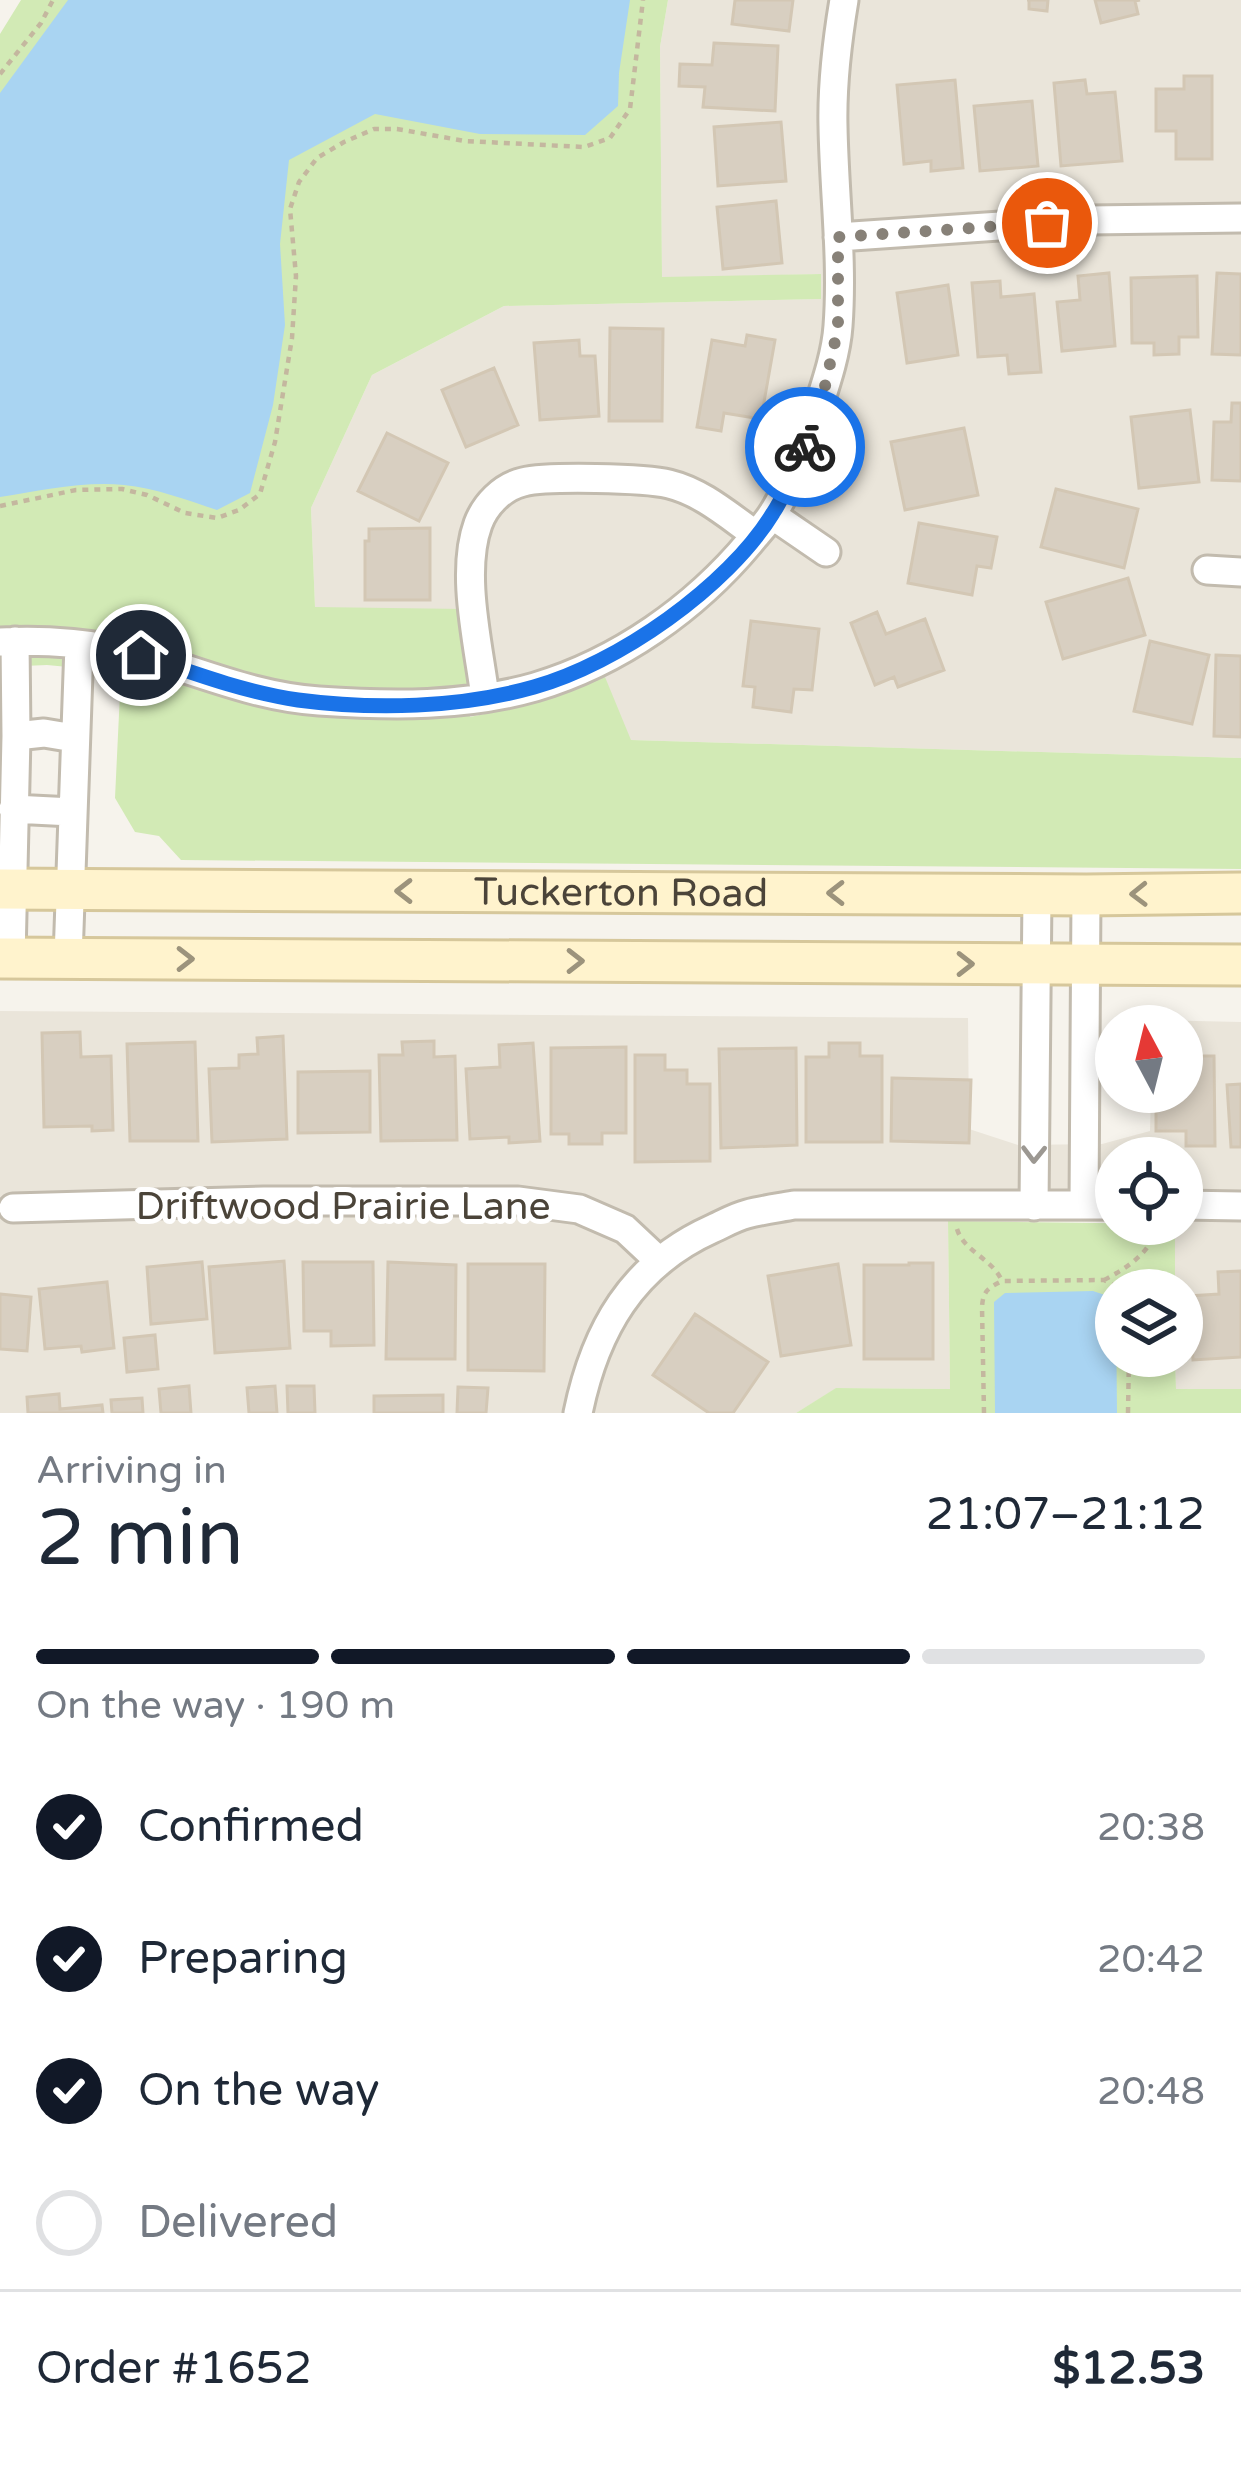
<!DOCTYPE html>
<meta charset="utf-8">
<style>
:root{--surface:#fff;--page:#f6f6f7;--text:#1f2937;--muted:#747a83;--line:#e0e1e3;--accent:#111827}
body{margin:0;font-family:"Varela Round",sans-serif;background:var(--page);color:var(--text);height:100vh;display:flex;flex-direction:column;font-size:45px;white-space:nowrap}
*{box-sizing:border-box;margin:0}
p{font-size:39px;color:var(--muted)}
.icon{flex:none;width:66px;height:66px;fill:none;stroke:currentColor;stroke-width:2;stroke-linecap:round;stroke-linejoin:round}
.map{position:relative;height:1413px;overflow:hidden}
.sheet{display:flex;flex-direction:column;background:var(--surface);flex:1}
.sheet>*{flex:none}
.needle{width:78px;rotate:353deg}
.fabs{position:absolute;left:1095px;top:1005px;display:grid;gap:24px}
.fabs a{display:grid;place-items:center;width:108px;height:108px;border-radius:50%;background:var(--surface);box-shadow:0 6px 18px #0003;font-size:60px}
.pin{position:absolute;display:grid;place-items:center;width:102px;height:102px;color:#fff;margin:-51px;border:6px solid #fff;border-radius:50%;box-shadow:0 3px 12px #0007}
.courier{position:absolute;display:grid;place-items:center;width:120px;height:120px;margin:-60px;border:9px solid #1a73e8;border-radius:50%;background:#fff;color:#222;box-shadow:0 3px 15px #0007}
.headline em{font-style:normal;font-weight:600}
.headline div{display:flex;flex-direction:column-reverse}
.headline{display:flex;align-items:center;justify-content:space-between;height:204px;padding:0 36px}
h1{font-size:78px;font-weight:600;line-height:90px}
.bar{display:grid;grid-template-columns:repeat(4,1fr);gap:18px 12px;align-content:center;height:144px;padding:0 36px}
.bar i{height:15px;border-radius:9px;background:var(--line)}
.bar .active{background:var(--accent)}
.bar p{grid-column:span 4}
.line{display:flex;align-items:center;gap:30px;padding:0 36px;border-top:3px solid var(--line)}
.line div{flex:1}
ol{padding:0 36px;list-style:none}
li{display:flex;align-items:center;gap:36px;height:132px}
li p{margin-inline-start:auto}
li .icon{padding:12px;border-radius:50%;background:var(--accent);color:#fff;stroke-width:4}
li:last-child{color:var(--muted)}
li i{width:66px;height:66px;border:6px solid var(--line);border-radius:50%}
.map>svg:first-child{display:block}
.residential{fill:#eae5da}
.green{fill:#d2eab5}
.water{fill:#a9d4f2}
.building{fill:#d8cfc1;stroke:#d3c7b4;stroke-width:3}
.lines{fill:none;stroke-linecap:round;stroke-linejoin:round}
.minor-casing{stroke:#c2bbae;stroke-width:33}
.secondary-casing{stroke:#d6c79b;stroke-width:45}
.path{stroke:#c4b79f;stroke-width:4.5;stroke-dasharray:6 6;stroke-linecap:butt}
.minor{stroke:#fff;stroke-width:27}
.secondary{stroke:#fff3cd;stroke-width:39}
.oneway{stroke:#9c937c}
.oneway2{stroke:#9c9892}
.done{stroke:#878178;stroke-width:12;stroke-dasharray:0 21.6}
.route{stroke:#1a73e8;stroke-width:15}
.labels{text-anchor:middle;dominant-baseline:central;stroke-width:10;stroke-linejoin:round;paint-order:stroke}
.street-label{font-size:39px;fill:#4b4439;stroke:#fff}
</style>
<div class="map">
<svg width="1241" height="1413" viewBox="0 0 1241 1413">
<rect width="100%" height="100%" fill="#f6f3ec"/>
<path class="residential" d="M668,0H1241V758L631,740L526,705L469,717L315,607L311,508L372,375L504,306L821,299L820,274L662,278L660,47Z
M0,1011L968,1018L969,1129L1018,1145L1102,1144L1150,1131L1151,1092H1182V1026H1152V1020L1241,1022V1389H1176L1175,1356H1182V1290H1175V1224H1182V1158H1116V1222H948L950,1389L837,1388L796,1413H0Z"/>
<path class="green" d="M21,0H668L660,47L662,277L821,274V299L504,306L372,375L311,508L315,607L465,609L470,717L526,705L605,677L631,740L1241,758V869L181,860L159,836L135,832L115,798L121,672L47,665L0,667V34Z
M948,1221L1175,1224V1290H1116V1356H1175L1176,1389H1241V1413H796L836,1388L950,1389Z"/>
<path class="water" d="M68,0H630L619,73L618,106L585,135L480,134L375,114L289,160L280,244L285,325L273,405L250,493L217,510C187,500 155,488 124,485C83,481 40,491 0,497V93Z
M1093,1291L1108,1296L1116,1307L1117,1413H995L994,1302L1005,1293Z"/>
<path class="building" d="M735,0H793L789,31L732,24Z
M1027,0H1048L1047,11L1029,9V0Z
M1095,0H1140L1135,1L1138,14L1101,23Z
M714,43L778,46L775,111L703,107L705,87L679,86L680,64L712,65Z
M1184,76H1212V159H1176V131H1156V89H1184Z
M955,80L963,168L931,171V161L904,164L897,85Z
M1085,80L1087,94L1115,92L1122,161L1061,166L1054,83Z
M1032,101L1038,166L980,171L974,106Z
M781,122L786,181L718,186L714,127Z
M776,201L782,263L723,269L717,207Z
M1109,273L1115,346L1062,351L1057,302L1080,300L1078,276Z
M1217,273L1241,274V355L1212,354Z
M1197,276L1198,337H1179V354L1154,355V343H1132L1131,278Z
M1000,281L1001,297L1034,294L1041,372L1009,374L1007,355L978,357L972,283Z
M948,285L958,355L907,363L897,293Z
M610,328L663,329L662,421H609Z
M747,335L775,340L761,419L724,413L721,431L697,427L712,340L745,346Z
M579,340L580,356H595L599,416L540,420L534,343Z
M494,368L518,425L466,447L442,390Z
M1232,403H1241V481L1212,480L1214,422H1231Z
M1190,410L1199,482L1139,488L1131,417Z
M964,428L978,495L905,510L891,442Z
M387,433L448,463L419,521L358,491Z
M1056,489L1138,509L1124,568L1041,547Z
M919,523L997,537L991,568L977,566L972,595L908,583Z
M430,528V600H365V541H369V529Z
M1128,578L1145,635L1063,659L1046,602Z
M877,612L886,634L925,619L944,670L898,687L894,677L875,685L851,623Z
M751,621L819,629L812,690L794,689L791,712L753,707L755,687L743,686Z
M1150,641L1209,655L1192,724L1134,711Z
M1216,655L1241,656V737L1214,736Z
M80,1032L81,1057L111,1056L113,1130L92,1131V1126L44,1127L42,1033Z
M283,1036L287,1139L212,1142L209,1069L239,1068V1055L258,1054L257,1038Z
M434,1041V1057L455,1056L457,1140L381,1141L379,1055H403L402,1042Z
M195,1042L198,1141H130L127,1044Z
M533,1043L540,1141L509,1143V1137L470,1139L466,1069L500,1067L499,1045Z
M829,1043H860V1056H882V1142H806V1057H829Z
M626,1047V1133H602V1144H569V1134H551V1048Z
M796,1048L797,1145L721,1148L719,1049Z
M635,1055H665V1070H687V1084H710V1161L635,1162Z
M1189,1056H1214L1215,1146H1186V1131H1156V1092H1182V1072H1190Z
M370,1071V1132L298,1133V1072Z
M892,1078L971,1080L969,1143L891,1141Z
M1241,1084V1147H1231L1227,1085Z
M284,1261L290,1348L215,1353L209,1267Z
M202,1262L207,1319L151,1324L147,1267Z
M303,1262H373L374,1345L331,1346V1331H304Z
M388,1262L456,1265L455,1359H386Z
M909,1263H933V1359H864V1265H909Z
M468,1264H545L544,1371L468,1370Z
M838,1264L851,1345L781,1356L768,1276Z
M1241,1271V1357L1193,1360L1189,1296L1219,1294L1218,1272Z
M107,1282L114,1348L82,1352L81,1346L45,1349L39,1289Z
M0,1294L31,1297L27,1351L0,1349Z
M695,1314L768,1362L733,1413H709L653,1375Z
M155,1335L158,1369L127,1372L124,1338Z
M189,1386L191,1413H161L159,1389Z
M275,1386L277,1413H249L247,1388Z
M287,1386H314L315,1413H288Z
M458,1387L488,1388L486,1413H457Z
M59,1394L60,1409L102,1405L103,1413H28L27,1397Z
M443,1395V1413H374V1396Z
M142,1398L143,1413H112L111,1400Z"/>
<g class="lines">
<defs>
<path id="minor" d="M838,237L1089,220L1241,218
M772,515L826,552
M1207,570L1241,572
M0,642C46,639 99,644 144,656C203,673 257,697 319,701C391,706 465,707 535,687C619,662 695,608 750,542C758,532 767,523 773,513C792,483 805,447 816,414C825,386 836,355 838,326C843,260 834,192 833,126C832,84 837,42 844,0
M485,697C479,647 460,573 478,524C485,505 502,487 523,482C547,476 645,478 669,484C702,492 729,516 756,535
M16,736L44,733L74,738
M13,809L72,812
M11,958L16,736L15,641
M68,958L79,645
M1084,1205L1086,895
M1182,1205L1241,1206
M1034,1206L1037,894
M13,1208L264,1201H518L579,1209L625,1229L657,1259
M578,1413C595,1330 632,1265 712,1229C723,1224 735,1217 747,1214C762,1210 778,1208 794,1205H1116"/>
<g id="secondary">
<path id="s1" d="M0,889L1086,895L1241,893"/>
<path d="M0,958L1241,965"/>
</g>
</defs>
<use href="#minor" class="minor-casing"/>
<use href="#secondary" class="secondary-casing"/>
<path class="path" d="M0,74L41,23L53,0
M0,506L76,490L122,489L147,495L185,513L217,518L239,510L260,494L275,442L292,338L296,276L290,209L299,182L317,158L344,142L374,129H397L465,141L584,147L610,138L630,109L643,0
M957,1229C964,1252 992,1258 1002,1281
M1104,1280C1129,1267 1151,1252 1159,1224
M984,1413L982,1307C983,1291 988,1288 1002,1281L1104,1280L1123,1290
M1128,1413L1129,1356"/>
<use href="#minor" class="minor"/>
<use href="#secondary" class="secondary"/>
</g>
<defs><path id="oneway-chevron" d="M-2-3.5L2.5 0L-2 3.5" fill="none" stroke-width="1.6" stroke-linecap="round" stroke-linejoin="round" transform="scale(3)"/></defs>
<g class="oneway">
<use href="#oneway-chevron" transform="translate(404 891) rotate(-180)"/>
<use href="#oneway-chevron" transform="translate(836 893) rotate(-180)"/>
<use href="#oneway-chevron" transform="translate(1139 894) rotate(179)"/>
<use href="#oneway-chevron" transform="translate(185 959)"/>
<use href="#oneway-chevron" transform="translate(575 961)"/>
<use href="#oneway-chevron" transform="translate(965 964)"/>
</g>
<use class="oneway2" href="#oneway-chevron" transform="translate(1034 1154) rotate(91)"/>
<g class="lines">
<path class="done" d="M805,447L825,386L838,328V237L1047,223"/>
<path class="route" d="M141,655C193,673 244,692 298,700C374,710 460,708 534,687C617,664 728,587 773,513C786,493 796,469 805,447"/>
</g>
<g class="labels">
<g class="street-label">
<text stroke="none"><textPath href="#s1" startOffset="621">Tuckerton Road</textPath></text>
<text x="343" y="1206">Driftwood Prairie Lane</text>
</g>
</g>
</svg>
<div class="fabs">
<a><svg class="needle" viewBox="-14 -14 28 28"><path d="M0-13l5 13h-10z" fill="#e53935"/><path d="M0 13l5-13h-10z" fill="#747a83"/></svg></a>
<a><svg class="icon" aria-label="locate" viewBox="0 0 24 24"><circle cx="12" cy="12" r="6"/><path d="M12 2v4M12 18v4M2 12h4M18 12h4"/></svg></a>
<a><svg class="icon" aria-label="layers" viewBox="0 0 24 24"><path d="M12 4l9 5-9 5-9-5zM3 14l9 5 9-5"/></svg></a>
</div>
<div class="pin" style="left:1047px;top:223px;background:#ea580c"><svg class="icon" aria-label="bag" viewBox="0 0 24 24"><path d="M5 8h14l-1 12H6zM9 8a3 3 0 0 1 6 0"/></svg></div>
<div class="pin" style="left:141px;top:655px;background:#1f2937"><svg class="icon" aria-label="home" viewBox="0 0 24 24"><path d="M3 11l9-7 9 7M6 9v11h12V9"/></svg></div>
<div class="courier" style="left:805px;top:447px"><svg class="icon" aria-label="bike" viewBox="0 0 24 24"><circle cx="6" cy="16" r="4"/><circle cx="18" cy="16" r="4"/><path d="M6 16l4-8h5l3 8M10 8l3 8H6M13 5h3"/></svg></div>
</div>
<section class="sheet">
<div class="headline"><div><h1>2 min</h1><p>Arriving in</p></div><em>21:07–21:12</em></div>
<div class="bar"><i class="active"></i><i class="active"></i><i class="active"></i><i></i><p>On the way · 190 m</p></div>
<ol>
<li><svg class="icon" aria-label="check" viewBox="0 0 24 24"><path d="M5 12l5 5 9-10"/></svg>Confirmed<p>20:38</p></li>
<li><svg class="icon" aria-label="check" viewBox="0 0 24 24"><path d="M5 12l5 5 9-10"/></svg>Preparing<p>20:42</p></li>
<li><svg class="icon" aria-label="check" viewBox="0 0 24 24"><path d="M5 12l5 5 9-10"/></svg>On the way<p>20:48</p></li>
<li><i></i>Delivered</li>
</ol>
<div class="line" style="height:156px"><div>Order #1652</div><b>$12.53</b></div>
</section>
